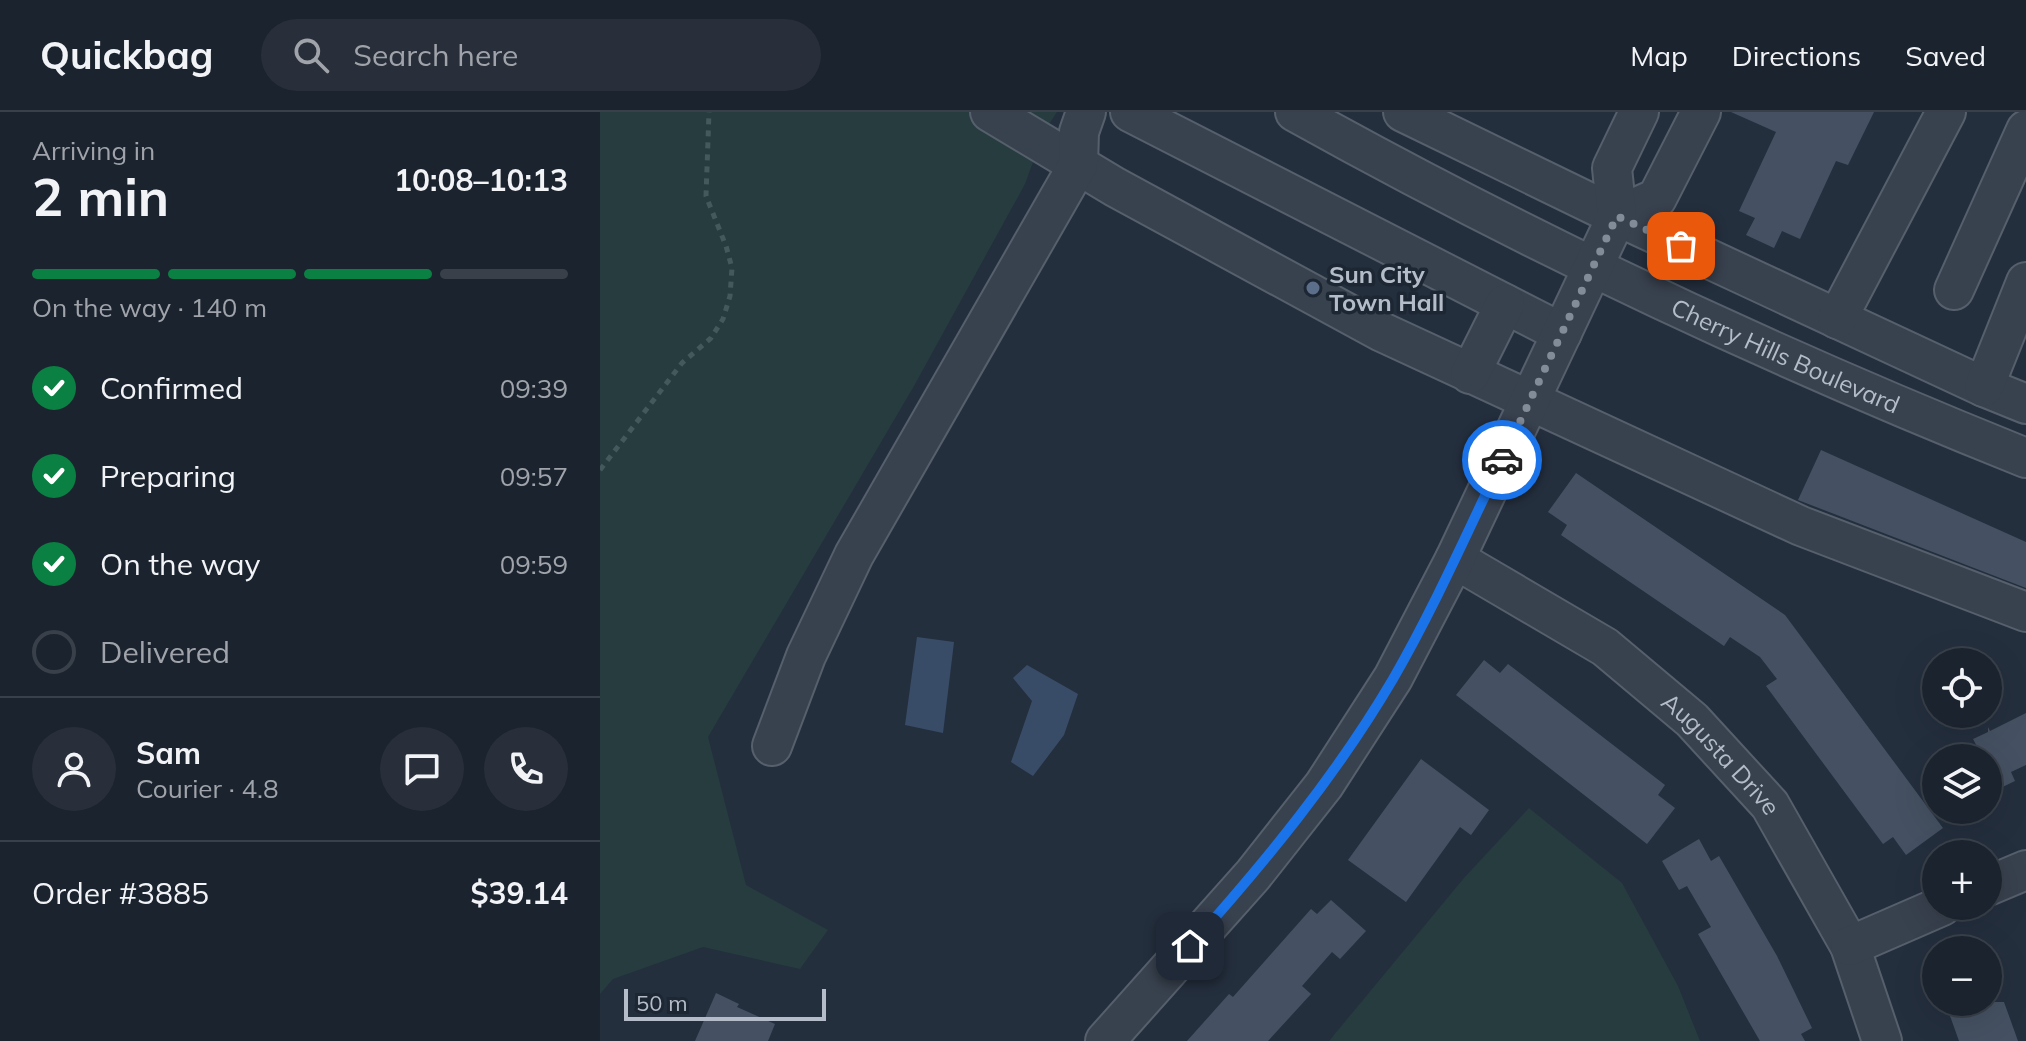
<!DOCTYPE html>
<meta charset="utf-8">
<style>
:root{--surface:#1b232e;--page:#282f3a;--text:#f1f3f6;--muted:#a0a4aa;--line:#39404a;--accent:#0b8043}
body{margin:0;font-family:Mulish,sans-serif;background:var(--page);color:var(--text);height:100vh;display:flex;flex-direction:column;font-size:30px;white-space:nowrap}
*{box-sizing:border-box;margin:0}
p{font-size:26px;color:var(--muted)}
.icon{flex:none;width:44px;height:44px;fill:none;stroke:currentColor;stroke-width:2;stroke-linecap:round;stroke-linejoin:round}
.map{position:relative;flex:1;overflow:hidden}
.panel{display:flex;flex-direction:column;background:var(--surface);width:600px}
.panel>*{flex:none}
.controls{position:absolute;left:1322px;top:536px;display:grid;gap:16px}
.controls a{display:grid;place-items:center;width:80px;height:80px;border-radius:50%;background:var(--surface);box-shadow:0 8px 32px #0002,0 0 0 2px var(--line);font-size:40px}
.scale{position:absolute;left:24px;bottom:20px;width:202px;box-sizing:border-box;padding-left:8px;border:4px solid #b4bcc9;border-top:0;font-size:22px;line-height:28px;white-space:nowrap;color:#b4bcc9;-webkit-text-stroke:6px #1d2633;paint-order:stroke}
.pin{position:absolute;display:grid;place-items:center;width:68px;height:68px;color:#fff;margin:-34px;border-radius:16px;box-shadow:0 4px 12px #0006}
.courier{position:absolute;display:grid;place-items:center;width:80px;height:80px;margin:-40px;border:6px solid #1a73e8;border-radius:50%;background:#fff;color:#222;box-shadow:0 2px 10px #0007}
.overview em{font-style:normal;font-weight:700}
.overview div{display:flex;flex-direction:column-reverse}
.overview{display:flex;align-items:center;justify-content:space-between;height:136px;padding:0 32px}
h1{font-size:52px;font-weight:700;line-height:60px}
.bar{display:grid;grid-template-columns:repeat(4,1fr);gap:12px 8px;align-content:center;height:96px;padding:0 32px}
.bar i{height:10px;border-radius:6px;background:var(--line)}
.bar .selected{background:var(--accent)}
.bar p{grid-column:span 4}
.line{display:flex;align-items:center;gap:20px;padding:0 32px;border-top:2px solid var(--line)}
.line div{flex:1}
.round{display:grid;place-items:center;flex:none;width:84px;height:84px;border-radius:42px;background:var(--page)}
ol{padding:0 32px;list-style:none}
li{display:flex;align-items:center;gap:24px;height:88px}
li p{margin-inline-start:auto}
li .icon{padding:8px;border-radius:50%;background:var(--accent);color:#fff;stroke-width:4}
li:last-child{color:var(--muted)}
li i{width:44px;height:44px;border:4px solid var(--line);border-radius:50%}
header{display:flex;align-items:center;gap:48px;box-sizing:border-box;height:112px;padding:0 40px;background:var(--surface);border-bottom:2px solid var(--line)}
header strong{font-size:38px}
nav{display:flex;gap:44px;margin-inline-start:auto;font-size:28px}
.search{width:560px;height:72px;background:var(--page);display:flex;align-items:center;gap:20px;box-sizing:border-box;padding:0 28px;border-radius:44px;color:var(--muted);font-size:30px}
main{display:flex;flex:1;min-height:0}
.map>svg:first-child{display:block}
.green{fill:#263c3f}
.water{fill:#394c67}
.building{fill:#455162}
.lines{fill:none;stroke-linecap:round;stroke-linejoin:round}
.minor-casing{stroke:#565f6c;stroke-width:42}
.path{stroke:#44595c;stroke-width:5;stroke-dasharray:6 6;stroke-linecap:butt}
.minor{stroke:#38414e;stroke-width:38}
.done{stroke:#828b98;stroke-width:8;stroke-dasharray:0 14.4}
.route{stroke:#1a73e8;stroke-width:10}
.service-dot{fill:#5c6f8a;stroke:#1d2633;stroke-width:3}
.labels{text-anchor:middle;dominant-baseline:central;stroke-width:7;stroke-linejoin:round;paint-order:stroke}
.poi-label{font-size:24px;font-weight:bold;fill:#b4bcc9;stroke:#1d2633;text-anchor:start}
.street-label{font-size:24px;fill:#b4bcc9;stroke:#1d2633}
</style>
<header>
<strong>Quickbag</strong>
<div class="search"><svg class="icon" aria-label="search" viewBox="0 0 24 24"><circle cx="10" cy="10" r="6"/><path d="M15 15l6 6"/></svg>Search here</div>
<nav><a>Map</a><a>Directions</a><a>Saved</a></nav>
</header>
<main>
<section class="panel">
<div class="overview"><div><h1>2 min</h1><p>Arriving in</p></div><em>10:08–10:13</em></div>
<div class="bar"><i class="selected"></i><i class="selected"></i><i class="selected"></i><i></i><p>On the way · 140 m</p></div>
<ol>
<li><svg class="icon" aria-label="check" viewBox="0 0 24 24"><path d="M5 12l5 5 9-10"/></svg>Confirmed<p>09:39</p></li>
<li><svg class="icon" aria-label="check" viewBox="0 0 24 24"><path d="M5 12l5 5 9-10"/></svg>Preparing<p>09:57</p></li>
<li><svg class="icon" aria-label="check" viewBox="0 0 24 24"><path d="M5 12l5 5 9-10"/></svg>On the way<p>09:59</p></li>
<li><i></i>Delivered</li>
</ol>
<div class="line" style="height:144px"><a class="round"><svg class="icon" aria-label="person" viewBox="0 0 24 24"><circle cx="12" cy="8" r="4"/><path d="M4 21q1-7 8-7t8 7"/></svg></a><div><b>Sam</b><p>Courier · 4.8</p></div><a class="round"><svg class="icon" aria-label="chat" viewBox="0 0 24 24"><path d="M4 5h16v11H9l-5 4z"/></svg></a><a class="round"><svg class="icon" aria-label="phone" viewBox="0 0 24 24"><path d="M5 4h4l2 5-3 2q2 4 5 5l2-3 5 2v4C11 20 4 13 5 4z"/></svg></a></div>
<div class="line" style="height:104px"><div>Order #3885</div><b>$39.14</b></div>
</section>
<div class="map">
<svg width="1426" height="929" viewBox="0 0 1426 929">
<rect width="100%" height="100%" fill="#242f3e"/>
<path class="green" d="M0,0H457L444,20L425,72L314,274L108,625L146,773L228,818L200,857L103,835L13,867L0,882Z
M929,696L1022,771L1078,874L1100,929H729L864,766Z"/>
<path class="water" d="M317,525L354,530L343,621L305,613Z
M427,553L478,582L464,623L433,664L411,650L432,589L413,566Z"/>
<path class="building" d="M1131,0H1274L1248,53L1236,49L1200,127L1182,119L1174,136L1146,123L1155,106L1139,99L1176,20Z
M1221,338L1426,430V476L1198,388Z
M976,361L1185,503L1343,716L1306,743L1293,725L1283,732L1166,574L1177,567L1160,545L1130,525L1124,534L961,423L967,413L948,400Z
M884,548L900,561L908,552L1065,673L1058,683L1075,696L1047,732L856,583Z
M1426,601V653L1411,660L1415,669L1388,682V646H1383L1373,627L1388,620V615L1390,619Z
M821,647L889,698L871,723L860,715L806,790L748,748Z
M1099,727L1111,749L1119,744L1177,844L1212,916L1201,922L1205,929H1160L1098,822L1111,815L1087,774L1079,778L1062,749Z
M731,788L766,819L740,847L732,840L702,874L711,882L668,929H587L629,882L633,885L711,797L717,802Z
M116,881L139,892L137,895L175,912L168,929H95Z
M1345,890H1404L1418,929H1359Z"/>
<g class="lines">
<defs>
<g id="minor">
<path d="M390,0L515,75L782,220L1201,414L1426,500"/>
<path d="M530,0L962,221"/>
<path id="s1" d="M695,0C930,131 1176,246 1426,346"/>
<path d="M803,0L1017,104L1384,275L1426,292"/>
<path d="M1017,104L1057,86L1101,0"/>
<path d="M1354,178L1426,18"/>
<path d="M1237,207L1346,0"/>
<path d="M870,262L905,192"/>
<path d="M1384,275L1426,170"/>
<path id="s2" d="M855,447L1005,535L1092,608L1170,693L1250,834L1282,929"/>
<path d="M172,634L206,544L254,443L478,53L479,20L486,0"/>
<path d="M1388,774L1426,758"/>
<path d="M1250,834L1342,794"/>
<path d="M505,929L653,763L724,673L793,566L855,447L1017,104L1012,56L1039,0"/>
</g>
</defs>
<use href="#minor" class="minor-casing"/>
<path class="path" d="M0,358L82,251L111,226L123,207L130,184L132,156L126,134L106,84L109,0"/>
<use href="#minor" class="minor"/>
</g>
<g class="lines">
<path class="done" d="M902,348L1017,104L1081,134"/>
<path class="route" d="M590,834C665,750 736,664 793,567C834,496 867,421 902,348"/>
</g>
<circle class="service-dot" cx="713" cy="176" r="8"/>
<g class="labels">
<g class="poi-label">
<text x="729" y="162">Sun City<tspan x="729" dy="28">Town Hall</tspan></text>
</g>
<g class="street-label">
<text stroke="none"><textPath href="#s1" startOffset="548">Cherry Hills Boulevard</textPath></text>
<text stroke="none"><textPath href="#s2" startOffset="332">Augusta Drive</textPath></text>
</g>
</g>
</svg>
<div class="controls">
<a><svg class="icon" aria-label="locate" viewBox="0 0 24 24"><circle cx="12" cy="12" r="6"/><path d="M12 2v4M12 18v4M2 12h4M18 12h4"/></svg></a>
<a><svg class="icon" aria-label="layers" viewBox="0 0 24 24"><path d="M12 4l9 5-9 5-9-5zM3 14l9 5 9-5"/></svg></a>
<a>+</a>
<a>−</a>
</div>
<div class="scale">50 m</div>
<div class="pin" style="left:1081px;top:134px;background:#ea580c"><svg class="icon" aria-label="bag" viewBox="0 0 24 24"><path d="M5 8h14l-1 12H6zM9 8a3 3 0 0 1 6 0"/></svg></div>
<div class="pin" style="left:590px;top:834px;background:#1f2937"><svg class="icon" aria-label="home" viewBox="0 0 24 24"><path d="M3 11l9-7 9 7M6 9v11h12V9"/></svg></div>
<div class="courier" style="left:902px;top:348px"><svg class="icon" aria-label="car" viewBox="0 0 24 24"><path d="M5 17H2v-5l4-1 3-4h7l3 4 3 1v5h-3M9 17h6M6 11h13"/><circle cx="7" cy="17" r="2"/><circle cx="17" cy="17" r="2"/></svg></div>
</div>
</main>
